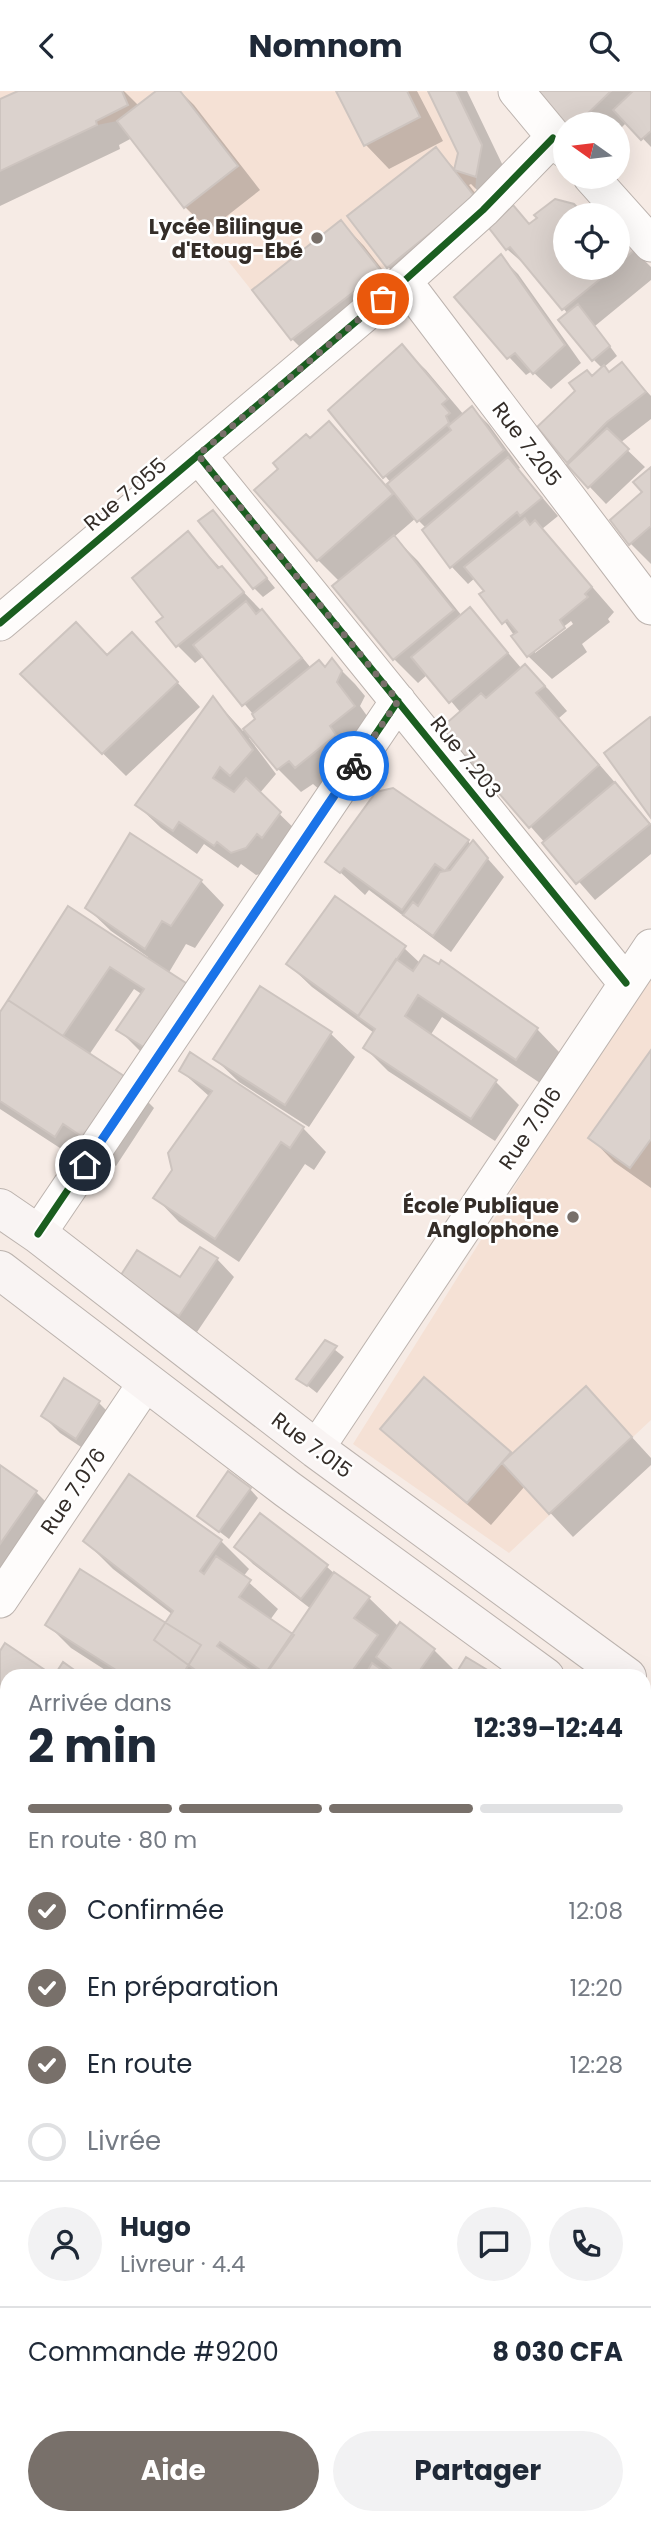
<!DOCTYPE html>
<html lang="fr">
<meta charset="utf-8">
<style>
:root{--surface:#fff;--page:#f2f2f3;--text:#1f2937;--muted:#747a83;--line:#e0e1e3;--accent:#78706a}
body{margin:0;font-family:Poppins,sans-serif;background:var(--page);color:var(--text);height:100vh;display:flex;flex-direction:column;font-size:26px;white-space:nowrap}
*{box-sizing:border-box;margin:0}
p{font-size:23px;color:var(--muted)}
.icon{flex:none;width:38px;height:38px;fill:none;stroke:currentColor;stroke-width:2;stroke-linecap:round;stroke-linejoin:round}
.map{position:relative;flex:1;overflow:hidden}
.side{position:absolute;left:0px;top:1578px;width:651px;height:856px;display:flex;flex-direction:column;background:var(--surface);border-radius:21px 21px 0 0;box-shadow:0 7px 28px #0002}
.side>*{flex:none}
.needle{width:46px;rotate:284deg}
.controls{position:absolute;left:553px;top:21px;display:grid;gap:14px}
.controls a{display:grid;place-items:center;width:77px;height:77px;border-radius:50%;background:var(--surface);box-shadow:0 7px 28px #0002;font-size:35px}
.pin{position:absolute;display:grid;place-items:center;width:60px;height:60px;color:#fff;margin:-30px;border:4px solid #fff;border-radius:50%;box-shadow:0 2px 7px #0007}
.courier{position:absolute;display:grid;place-items:center;width:70px;height:70px;margin:-35px;border:5px solid #1a73e8;border-radius:50%;background:#fff;color:#222;box-shadow:0 2px 9px #0007}
.overview em{font-style:normal;font-weight:700}
.overview div{display:flex;flex-direction:column-reverse}
.overview{display:flex;align-items:center;justify-content:space-between;height:119px;padding:0 28px}
h1{font-size:46px;font-weight:700;line-height:52px}
.bar{display:grid;grid-template-columns:repeat(4,1fr);gap:10px 7px;align-content:center;height:84px;padding:0 28px}
.bar i{height:9px;border-radius:5px;background:var(--line)}
.bar .on{background:var(--accent)}
.bar p{grid-column:span 4}
.line{display:flex;align-items:center;gap:18px;padding:0 28px;border-top:2px solid var(--line)}
.line div{flex:1}
.round{display:grid;place-items:center;flex:none;width:74px;height:74px;border-radius:37px;background:var(--page)}
ol{padding:0 28px;list-style:none}
li{display:flex;align-items:center;gap:21px;height:77px}
li p{margin-inline-start:auto}
li .icon{padding:7px;border-radius:50%;background:var(--accent);color:#fff;stroke-width:4}
li:last-child{color:var(--muted)}
li i{width:38px;height:38px;border:4px solid var(--line);border-radius:50%}
.primary-button{display:flex;gap:14px;margin-top:auto;padding:14px 28px}
.primary-button a{flex:1;height:80px;border-radius:42px;background:var(--accent);color:#fff;font-size:28px;font-weight:700;line-height:80px;text-align:center}
.primary-button a+a{background:var(--page);color:var(--text)}
header{display:flex;justify-content:space-between;align-items:center;height:91px;padding:0 28px;background:var(--surface);font-size:32px;font-weight:700}
.map>svg:first-child{display:block}
.built{fill:#f5e1d5}
.shadow{fill:#0003;fill-rule:evenodd}
.building{fill:#dbd2cd;stroke:#cdc4bf;stroke-width:2}
.lines{fill:none;stroke-linecap:round;stroke-linejoin:round}
.minor-casing{stroke:#bcb3ae;stroke-width:37}
.secondary-casing{stroke:#bcb3ae;stroke-width:40}
.minor{stroke:#fefcfb;stroke-width:35}
.secondary{stroke:#f9f4f3;stroke-width:38}
.cycleway-casing{stroke:#fff;stroke-width:11}
.cycleway{stroke:#1b5e20;stroke-width:7}
.done{stroke:#78706a;stroke-width:7;stroke-dasharray:0 12.6}
.route{stroke:#1a73e8;stroke-width:9}
.poi-dot{fill:#78706a;stroke:#fff;stroke-width:2.5}
.labels{text-anchor:middle;dominant-baseline:central;stroke-width:5;stroke-linejoin:round;paint-order:stroke}
.poi-label{font-size:21px;font-weight:bold;fill:#342d28;stroke:#fff;text-anchor:end}
.street-label{font-size:21px;fill:#342d28;stroke:#fff}
</style>
<header><svg class="icon" aria-label="back" viewBox="0 0 24 24"><path d="M15 5l-7 7 7 7"/></svg>Nomnom<svg class="icon" aria-label="search" viewBox="0 0 24 24"><circle cx="10" cy="10" r="6"/><path d="M15 15l6 6"/></svg></header>
<div class="map">
<svg width="651" height="2433" viewBox="0 0 651 2433">
<rect width="100%" height="100%" fill="#f6ebe5"/>
<path class="built" d="M0,0H456L482,54L476,86L475,106L291,249L117,30L97,34L0,80Z
M651,878V1329L509,1462L353,1353Z"/>
<path class="shadow" d="M22,0H124L139,15L158,0H180L194,14L260,99L209,139L185,116L132,47L119,54L120,58L0,115V10Z
M338,0H417L443,50L389,78L366,54Z
M430,0H467L505,79L480,102L471,93L469,94L498,131L513,116L531,134L573,115L583,124H565V177H618V143L651,176V189L595,235L617,265L604,276L610,282L622,273L651,305V328L620,352L645,376L606,413L569,374L571,373L539,336L603,278L594,269L568,223L532,180L507,158L491,136L412,199L388,176L436,59L456,79L460,62Z
M533,0H651V56L627,31L618,40V33H565Z
M341,131L364,155L403,205L316,272L292,248L254,199Z
M501,166L518,183L581,272L551,298L532,280L526,284L509,266Z
M402,256L426,279L464,324L472,317L489,334L520,377L518,378L558,425L542,438L614,521L608,528L610,531L582,553L587,561L552,588L528,565L475,487L468,493L451,475L426,437L416,427L394,446L418,470L462,525L470,518L522,578L525,575L549,599L567,620L559,627L651,733V763L595,809L489,688L482,693L458,669L461,622L428,583L418,592L394,568L340,491L318,469L310,349L329,333L387,395L391,392L331,319ZM571,530L573,533L535,562V558Z
M651,379V473L631,453L613,430L645,401Z
M221,430L275,497L263,506L254,497Z
M188,443L279,538L311,577L326,578L332,570L355,593L365,605L360,615L377,639L320,699L313,693L301,701L278,678L251,646L249,647L276,683L259,703L303,746L270,781L256,784L241,773L238,777L204,753L197,763L161,737L137,714L214,608L243,640L257,628L204,565L195,572L178,555L165,526Z
M108,566L155,567L200,616L126,685L22,583Z
M468,750L471,754L473,751L504,786L451,861L369,799L365,804L328,770Z
M201,790L224,814L195,857L186,853L168,883L188,896L211,919L169,980L142,962L119,939L143,904L134,898L89,964L126,989L154,1017L116,1075L92,1059L83,1072L0,1018V924L68,818L146,868L148,866L111,840L87,817Z
M404,857L420,872L537,938L560,962L540,992L442,926L430,945L495,990L519,1014L495,1050L388,980L365,957L374,942L312,896L288,873Z
M261,897L331,943L355,966L309,1036L239,991L215,968Z
M651,961V1097L614,1071L591,1047Z
M181,980L303,1037L326,1061L314,1079L305,1073L239,1171L179,1131L156,1107L174,1079L210,1006Z
M217,1168L234,1186L197,1241L138,1204L181,1189Z
M325,1251L344,1266L317,1302L299,1288Z
M425,1288L512,1365L609,1321L651,1367V1374L573,1446L525,1395L491,1434L406,1361L382,1338Z
M98,1311L116,1329L93,1364L60,1342L43,1325Z
M0,1376L36,1401L64,1429L0,1521Z
M250,1398L258,1407L229,1448L199,1425Z
M85,1450H221L249,1478L243,1486L278,1518L270,1529L293,1545L311,1518L253,1473L236,1456L326,1475L337,1485L369,1507L399,1536L434,1559L458,1583L496,1586H116L71,1557L47,1533L166,1534L173,1524L113,1478Z
M0,1694L7,1698V2042L0,2037Z
M644,1740L651,1745V1876L644,1869Z
M644,1878L651,1883V2044L644,2037V2019L648,2013L644,2010Z
M0,2110L7,2115V2259L0,2254Z
M0,2290L7,2295L6,2378L0,2373Z
M7,2410V2427H227L234,2433H150L145,2430L143,2433H0V2420Z
M301,2427H319L314,2433H308Z
M320,2427H417L425,2433H327Z"/>
<path class="building" d="M18,0H122L128,14L96,30L97,34L0,80V8Z
M156,0H180L238,75L184,117L117,30Z
M336,0H407L420,26L364,55Z
M428,0H456L482,54L476,86L454,79L458,62Z
M531,0H611L577,33H565Z
M633,0H651V40L641,49L613,19Z
M436,56L475,106L387,177L347,125Z
M555,108L574,113L584,124H565V177H614L562,219L510,156L506,159L489,137L513,114L529,133L537,127L534,124Z
M341,129L381,180L291,249L252,199Z
M618,141L636,158L618,173Z
M501,163L565,254L533,283L515,262L507,268L454,206Z
M578,213L610,255L592,270L558,229Z
M402,253L448,308L442,313L450,322L446,325L449,332L383,387L328,319Z
M622,271L646,301L607,331L567,372L537,336L575,300L569,292L587,279L592,285L604,274L609,281Z
M472,315L504,359L417,431L387,393L451,339L448,335Z
M329,330L393,403L317,470L254,399L278,378L273,372L306,343L310,347Z
M607,337L629,358L588,397L567,374Z
M508,366L542,407L520,425L517,421L450,477L422,439Z
M651,376V435L629,454L610,429L642,401L633,391Z
M213,419L267,487L253,498L198,430Z
M525,427L530,434L535,429L592,496L585,503L588,506L560,529L565,537L527,566L511,545L517,541L507,529L502,533L479,503L484,500L464,476Z
M188,440L218,477L222,475L244,501L176,556L156,531L163,526L132,487Z
M394,444L454,519L393,569L332,495Z
M246,510L256,523L262,518L302,567L242,615L193,554Z
M470,516L508,562L449,612L411,566Z
M76,531L107,564L132,541L178,591L102,663L20,583Z
M332,567L342,580L337,591L355,615L330,635L336,644L295,677L289,670L277,679L243,638L255,628L252,623L319,569L325,576Z
M525,573L545,595L536,602L599,674L529,737L466,664L457,671L433,644L481,602L486,607Z
M213,605L253,659L230,685L220,676L213,687L234,701L246,687L281,721L262,747L257,743L246,757L231,762L217,751L214,755L179,731L173,740L135,714Z
M650,626L651,627V727L604,662Z
M615,691L650,733L576,793L542,752Z
M393,697L469,749L445,780L435,773L402,819L344,777L340,782L325,771L376,701Z
M130,742L202,789L171,835L162,830L145,858L85,817Z
M473,749L488,767L433,845L403,824L413,811L418,815L440,781L450,779Z
M335,805L406,855L358,925L286,873Z
M68,815L189,894L145,957L116,939L144,898L110,876L63,945L8,909Z
M424,864L439,873L441,869L538,937L516,969L418,904L405,925L497,989L471,1028L363,957L375,938L358,926L396,868L413,880Z
M260,895L332,941L285,1014L213,968Z
M8,909L127,987L87,1049L63,1033L55,1046L0,1010V921Z
M651,959V1048L630,1077L588,1047Z
M190,961L304,1036L290,1057L281,1051L215,1148L153,1107L172,1079L168,1062L212,1000L179,980Z
M200,1156L218,1167L179,1225L119,1187L137,1159L180,1186Z
M325,1249L337,1255L307,1295L296,1288Z
M424,1286L511,1361L467,1412L380,1338Z
M64,1287L100,1310L76,1348L41,1325Z
M586,1295L632,1346L549,1423L502,1372Z
M0,1374L37,1400L0,1453Z
M228,1380L251,1397L219,1441L197,1425Z
M129,1383L222,1449L200,1480L204,1483L216,1465L251,1489L239,1506L294,1544L266,1583L220,1551L217,1555L255,1582L252,1586H195L198,1581L154,1549L173,1520L83,1450Z
M260,1422L328,1474L301,1508L234,1456Z
M80,1478L201,1554L181,1586H127L45,1534Z
M334,1481L370,1506L354,1527L378,1544L348,1586H263Z
M400,1531L435,1558L415,1586H364L372,1572L388,1583L391,1578L376,1566Z
M5,1552L54,1585L63,1571L84,1586H7V1612L0,1607V1560Z
M466,1566L499,1586H459L455,1584Z
M0,1691L7,1696V1736L0,1746Z
M644,1738L651,1743V1825L644,1835Z
M7,1745V1924L0,1934V1754Z
M651,1836V1874L644,1869V1846Z
M644,1876L651,1881V1992L644,2002Z
M7,1944V2024L1,2032L0,1954Z
M651,2006V2042L644,2037V2016Z
M0,2108L7,2113L1,2124L7,2129V2144L0,2154Z
M7,2161V2254L0,2249V2170Z
M0,2288L7,2293V2337L0,2347Z
M7,2407V2427H108L104,2433H0V2417Z
M147,2427H186L182,2433H155Z
M196,2427H230L234,2431L233,2433H192Z
M331,2427H420L427,2433H331L328,2431Z"/>
<g class="lines">
<defs>
<path id="minor" d="M516,0L565,59
M591,86L651,153
M404,190L651,516
M198,364L626,892
M0,532L404,190L483,119L553,47
M38,1143L398,610
M316,1358L651,856
M0,1509L147,1290
M0,1647L7,1652
M0,2047L7,2052
M644,2087L651,2092
M644,2277L651,2267
M531,2427L539,2433"/>
<path id="secondary" d="M0,1117L38,1143L316,1358L627,1586
M0,1179L287,1398L545,1586
M644,1658L651,1663"/>
</defs>
<use href="#minor" class="minor-casing"/>
<use href="#secondary" class="secondary-casing"/>
<use href="#minor" class="minor"/>
<use href="#secondary" class="secondary"/>
<defs>
<path id="cycleway" d="M198,364L626,892
M0,532L404,190L483,119L553,47
M38,1143L398,610"/>
</defs>
<use href="#cycleway" class="cycleway-casing"/>
<use href="#cycleway" class="cycleway"/>
</g>
<g class="lines">
<path class="done" d="M354,675L398,610L198,364L383,208"/>
<path class="route" d="M85,1074L354,675"/>
</g>
<g class="poi-dot">
<circle cx="317" cy="147" r="7"/>
<circle cx="573" cy="1126" r="7"/>
</g>
<g class="labels">
<g class="poi-label">
<text x="303" y="135">Lycée Bilingue<tspan x="303" dy="24">d'Etoug-Ebé</tspan></text>
<text x="559" y="1114">École Publique<tspan x="559" dy="24">Anglophone</tspan></text>
</g>
<g class="street-label">
<text transform="translate(527 353) rotate(53)">Rue 7.205</text>
<text transform="translate(125 403) rotate(-40)">Rue 7.055</text>
<text transform="translate(466 666) rotate(51)">Rue 7.203</text>
<text transform="translate(530 1037) rotate(-56)">Rue 7.016</text>
<text transform="translate(312 1354) rotate(37)">Rue 7.015</text>
<text transform="translate(73 1400) rotate(-56)">Rue 7.076</text>
</g>
</g>
</svg>
<div class="controls">
<a><svg class="needle" viewBox="-14 -14 28 28"><path d="M0-13l5 13h-10z" fill="#e53935"/><path d="M0 13l5-13h-10z" fill="#747a83"/></svg></a>
<a><svg class="icon" aria-label="locate" viewBox="0 0 24 24"><circle cx="12" cy="12" r="6"/><path d="M12 2v4M12 18v4M2 12h4M18 12h4"/></svg></a>
</div>
<div class="pin" style="left:383px;top:208px;background:#ea580c"><svg class="icon" aria-label="bag" viewBox="0 0 24 24"><path d="M5 8h14l-1 12H6zM9 8a3 3 0 0 1 6 0"/></svg></div>
<div class="pin" style="left:85px;top:1074px;background:#1f2937"><svg class="icon" aria-label="home" viewBox="0 0 24 24"><path d="M3 11l9-7 9 7M6 9v11h12V9"/></svg></div>
<div class="courier" style="left:354px;top:675px"><svg class="icon" aria-label="bike" viewBox="0 0 24 24"><circle cx="6" cy="16" r="4"/><circle cx="18" cy="16" r="4"/><path d="M6 16l4-8h5l3 8M10 8l3 8H6M13 5h3"/></svg></div>
<section class="side">
<div class="overview"><div><h1>2 min</h1><p>Arrivée dans</p></div><em>12:39–12:44</em></div>
<div class="bar"><i class="on"></i><i class="on"></i><i class="on"></i><i></i><p>En route · 80 m</p></div>
<ol>
<li><svg class="icon" aria-label="check" viewBox="0 0 24 24"><path d="M5 12l5 5 9-10"/></svg>Confirmée<p>12:08</p></li>
<li><svg class="icon" aria-label="check" viewBox="0 0 24 24"><path d="M5 12l5 5 9-10"/></svg>En préparation<p>12:20</p></li>
<li><svg class="icon" aria-label="check" viewBox="0 0 24 24"><path d="M5 12l5 5 9-10"/></svg>En route<p>12:28</p></li>
<li><i></i>Livrée</li>
</ol>
<div class="line" style="height:126px"><a class="round"><svg class="icon" aria-label="person" viewBox="0 0 24 24"><circle cx="12" cy="8" r="4"/><path d="M4 21q1-7 8-7t8 7"/></svg></a><div><b>Hugo</b><p>Livreur · 4.4</p></div><a class="round"><svg class="icon" aria-label="chat" viewBox="0 0 24 24"><path d="M4 5h16v11H9l-5 4z"/></svg></a><a class="round"><svg class="icon" aria-label="phone" viewBox="0 0 24 24"><path d="M5 4h4l2 5-3 2q2 4 5 5l2-3 5 2v4C11 20 4 13 5 4z"/></svg></a></div>
<div class="line" style="height:91px"><div>Commande #9200</div><b>8 030 CFA</b></div>
<div class="primary-button"><a>Aide</a><a>Partager</a></div>
</section>
</div>
